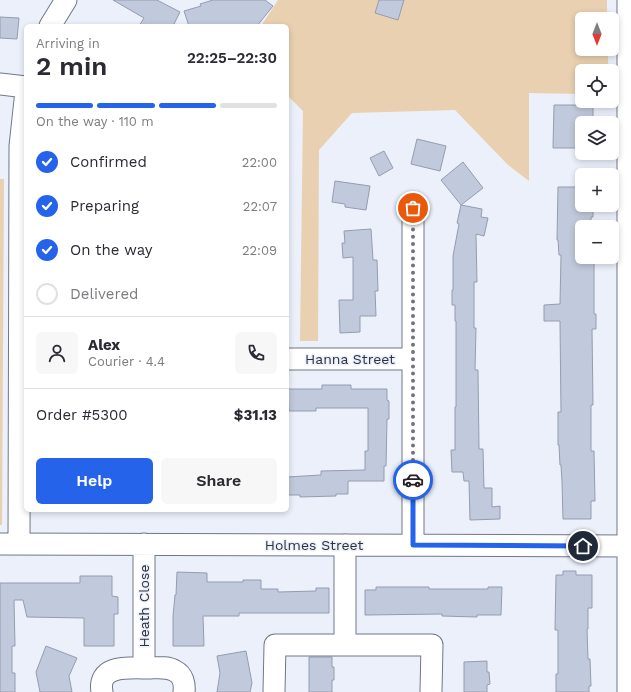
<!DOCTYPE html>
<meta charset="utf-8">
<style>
:root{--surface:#fff;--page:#f7f7f7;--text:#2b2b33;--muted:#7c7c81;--line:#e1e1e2;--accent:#2563eb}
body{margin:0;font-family:"Work Sans",sans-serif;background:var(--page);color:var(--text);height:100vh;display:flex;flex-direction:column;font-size:15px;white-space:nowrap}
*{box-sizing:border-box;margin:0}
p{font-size:13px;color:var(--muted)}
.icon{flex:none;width:22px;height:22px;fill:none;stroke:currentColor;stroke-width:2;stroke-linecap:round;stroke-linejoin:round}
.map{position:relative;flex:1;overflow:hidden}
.panel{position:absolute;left:24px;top:24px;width:265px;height:488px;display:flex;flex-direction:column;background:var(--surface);border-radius:6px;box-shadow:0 2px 6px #0003}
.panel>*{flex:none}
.needle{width:26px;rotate:180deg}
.buttons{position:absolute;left:575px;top:12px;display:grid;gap:8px}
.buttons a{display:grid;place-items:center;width:44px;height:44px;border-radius:6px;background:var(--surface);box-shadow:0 2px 6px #0003;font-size:20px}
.pin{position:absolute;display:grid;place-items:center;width:34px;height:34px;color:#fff;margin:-17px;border:2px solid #fff;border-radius:50%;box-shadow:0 1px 4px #0007}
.courier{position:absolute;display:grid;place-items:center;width:40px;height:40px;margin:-20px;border:3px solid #2563eb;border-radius:50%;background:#fff;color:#222;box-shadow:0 1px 5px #0007}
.summary em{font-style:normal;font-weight:600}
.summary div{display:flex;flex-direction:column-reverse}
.summary{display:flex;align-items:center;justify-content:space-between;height:68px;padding:0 12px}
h1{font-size:26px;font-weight:600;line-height:30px}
.bar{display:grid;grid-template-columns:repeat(4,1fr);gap:6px 4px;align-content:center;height:48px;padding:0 12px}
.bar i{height:5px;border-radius:3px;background:var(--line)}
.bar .current{background:var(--accent)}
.bar p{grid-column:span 4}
.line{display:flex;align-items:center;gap:10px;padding:0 12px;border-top:1px solid var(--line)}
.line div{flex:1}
.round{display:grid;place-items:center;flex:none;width:42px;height:42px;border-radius:6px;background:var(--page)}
ol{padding:0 12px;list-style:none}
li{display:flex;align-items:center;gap:12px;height:44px}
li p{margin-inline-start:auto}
li .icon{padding:4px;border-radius:50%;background:var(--accent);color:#fff;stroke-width:4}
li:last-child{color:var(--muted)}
li i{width:22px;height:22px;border:2px solid var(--line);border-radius:50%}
.button{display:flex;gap:8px;margin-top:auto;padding:8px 12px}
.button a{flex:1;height:46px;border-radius:6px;background:var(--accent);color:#fff;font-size:16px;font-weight:600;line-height:46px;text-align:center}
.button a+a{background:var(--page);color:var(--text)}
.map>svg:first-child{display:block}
.green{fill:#e9d0b0}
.building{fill:#c1c9dc;stroke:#949cae}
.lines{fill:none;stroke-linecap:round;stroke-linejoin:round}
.minor-casing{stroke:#707788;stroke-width:23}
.minor{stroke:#fff;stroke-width:21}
.done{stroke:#71747e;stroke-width:4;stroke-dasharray:0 7.2}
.route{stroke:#2563eb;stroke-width:5}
.labels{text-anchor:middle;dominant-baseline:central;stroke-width:3;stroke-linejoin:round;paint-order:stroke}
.street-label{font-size:14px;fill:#2f323a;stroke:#ebf0fb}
</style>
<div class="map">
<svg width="631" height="692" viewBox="0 0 631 692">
<rect width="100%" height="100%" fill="#ebf0fb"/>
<path class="green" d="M278,0H607V19H582V49H608V71H582V94L529,93V181L508,165L455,110L352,113L319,150L318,341H300L303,111L287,95V26H261Z
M0,179H4L2,525H0Z"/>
<path class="building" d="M113,0H157L180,12L173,26H139L144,18Z
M213,0H265L273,6L257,26H189L184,11L201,6L200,4Z
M379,0H404L398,20L375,13Z
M0,17L19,18L17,39L0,38Z
M554,105H593V123H582V148H553Z
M417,139L446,146L440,171L411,164Z
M384,151L393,168L379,176L370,158Z
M463,162L483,188L461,205L441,180Z
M335,181L370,186L366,210L345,207V204L332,202Z
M558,187H582V205H593V217H591V227H582V262H594V314H596V329H592L593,405H591V451H594L595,501H591V519H563L562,482L561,465H560L559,445H558V412H561L560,321H544V305L560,304L561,255H559L558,240H557Z
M461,205L482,209L481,217L488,218L484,236L476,234L477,282H474V328H476L475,370H478L479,449H483L484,488H492V507L500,506V519L470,520L469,481H464L463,472H452L451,450H455V407H456V321H455V305H452V290H453V256L459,224L457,223Z
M371,229L373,260H377L378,291H375L376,316H360V332L340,333L339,300H353V257L343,258L342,243H345L344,231Z
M322,385H351V389H387V400L389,401V419H387L386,466H384V481H348V494H336V496L300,497V495H288L287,477L321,475V471L365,470V451H368V408H316V411H289L288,389H322Z
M563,571H576V575H592V608H588V629H587L588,659H590L591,686H589V692H556V674H558V630H555L556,575H563Z
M177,572L207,573V582H243V580H261V589H278V592L316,591V588H329V613H239V616H203L204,646H173V616L175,595H176Z
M80,576H112V596L118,597V614H114V646H84V618L27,617L23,600H14L15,646H12V673H15V692H0V583H80Z
M376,587H429V589H488V587H502L501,615H477V617L442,616V614L365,615V590H376Z
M46,646L77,658L69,676L72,692H40L36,672Z
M246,651L252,683L250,692H217L220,673L217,656Z
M309,657H332V667H334V680H332V692H309Z
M487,661V672H489L490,684L487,685V692H464V662Z"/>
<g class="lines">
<defs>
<path id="minor" d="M50,26L66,0
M0,84L26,87
M413,209V545
M287,359H413
M0,544L631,546
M19,544L20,146L26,91
M144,544V668
M345,545V645
M102,692C97,664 130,668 148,668C156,668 167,666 175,671C183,675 185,684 184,692
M274,692L275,645H432L431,692
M628,692V0"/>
</defs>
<use href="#minor" class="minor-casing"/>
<use href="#minor" class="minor"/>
</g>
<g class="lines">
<path class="done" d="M413,208V480"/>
<path class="route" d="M413,480V545L583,546"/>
</g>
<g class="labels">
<g class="street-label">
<text x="350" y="359">Hanna Street</text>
<text x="314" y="545">Holmes Street</text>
<text transform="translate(144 606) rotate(-90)">Heath Close</text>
</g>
</g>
</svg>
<div class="buttons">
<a><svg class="needle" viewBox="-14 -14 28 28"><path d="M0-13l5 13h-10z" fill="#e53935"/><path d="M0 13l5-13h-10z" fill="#7c7c81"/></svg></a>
<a><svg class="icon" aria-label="locate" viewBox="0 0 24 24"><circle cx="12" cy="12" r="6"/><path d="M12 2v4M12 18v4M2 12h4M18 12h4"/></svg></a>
<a><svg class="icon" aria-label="layers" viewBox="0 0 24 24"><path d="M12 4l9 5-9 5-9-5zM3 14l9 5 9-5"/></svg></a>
<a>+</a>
<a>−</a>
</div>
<div class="pin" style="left:413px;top:208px;background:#ea580c"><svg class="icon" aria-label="bag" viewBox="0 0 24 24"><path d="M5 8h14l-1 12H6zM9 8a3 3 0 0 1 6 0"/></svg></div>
<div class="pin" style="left:583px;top:546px;background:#1f2937"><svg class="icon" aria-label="home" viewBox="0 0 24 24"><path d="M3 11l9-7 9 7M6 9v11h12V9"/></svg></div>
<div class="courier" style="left:413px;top:480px"><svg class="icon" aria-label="car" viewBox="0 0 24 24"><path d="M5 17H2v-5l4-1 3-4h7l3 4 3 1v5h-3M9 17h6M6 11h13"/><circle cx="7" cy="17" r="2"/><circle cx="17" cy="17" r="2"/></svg></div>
<section class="panel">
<div class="summary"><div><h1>2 min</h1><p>Arriving in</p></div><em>22:25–22:30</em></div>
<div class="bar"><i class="current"></i><i class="current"></i><i class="current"></i><i></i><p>On the way · 110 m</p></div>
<ol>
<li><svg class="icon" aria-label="check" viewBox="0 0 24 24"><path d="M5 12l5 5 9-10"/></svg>Confirmed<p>22:00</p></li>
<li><svg class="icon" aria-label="check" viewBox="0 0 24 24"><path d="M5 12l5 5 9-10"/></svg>Preparing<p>22:07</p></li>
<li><svg class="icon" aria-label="check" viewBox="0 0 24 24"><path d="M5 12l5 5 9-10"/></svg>On the way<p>22:09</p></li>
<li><i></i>Delivered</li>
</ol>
<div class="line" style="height:72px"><a class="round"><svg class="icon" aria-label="person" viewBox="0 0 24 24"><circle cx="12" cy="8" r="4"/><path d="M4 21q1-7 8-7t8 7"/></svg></a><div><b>Alex</b><p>Courier · 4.4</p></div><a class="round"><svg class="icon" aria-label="phone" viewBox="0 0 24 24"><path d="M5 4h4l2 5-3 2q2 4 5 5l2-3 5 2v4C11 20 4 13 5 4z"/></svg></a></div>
<div class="line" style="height:52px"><div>Order #5300</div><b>$31.13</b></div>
<div class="button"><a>Help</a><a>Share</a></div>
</section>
</div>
